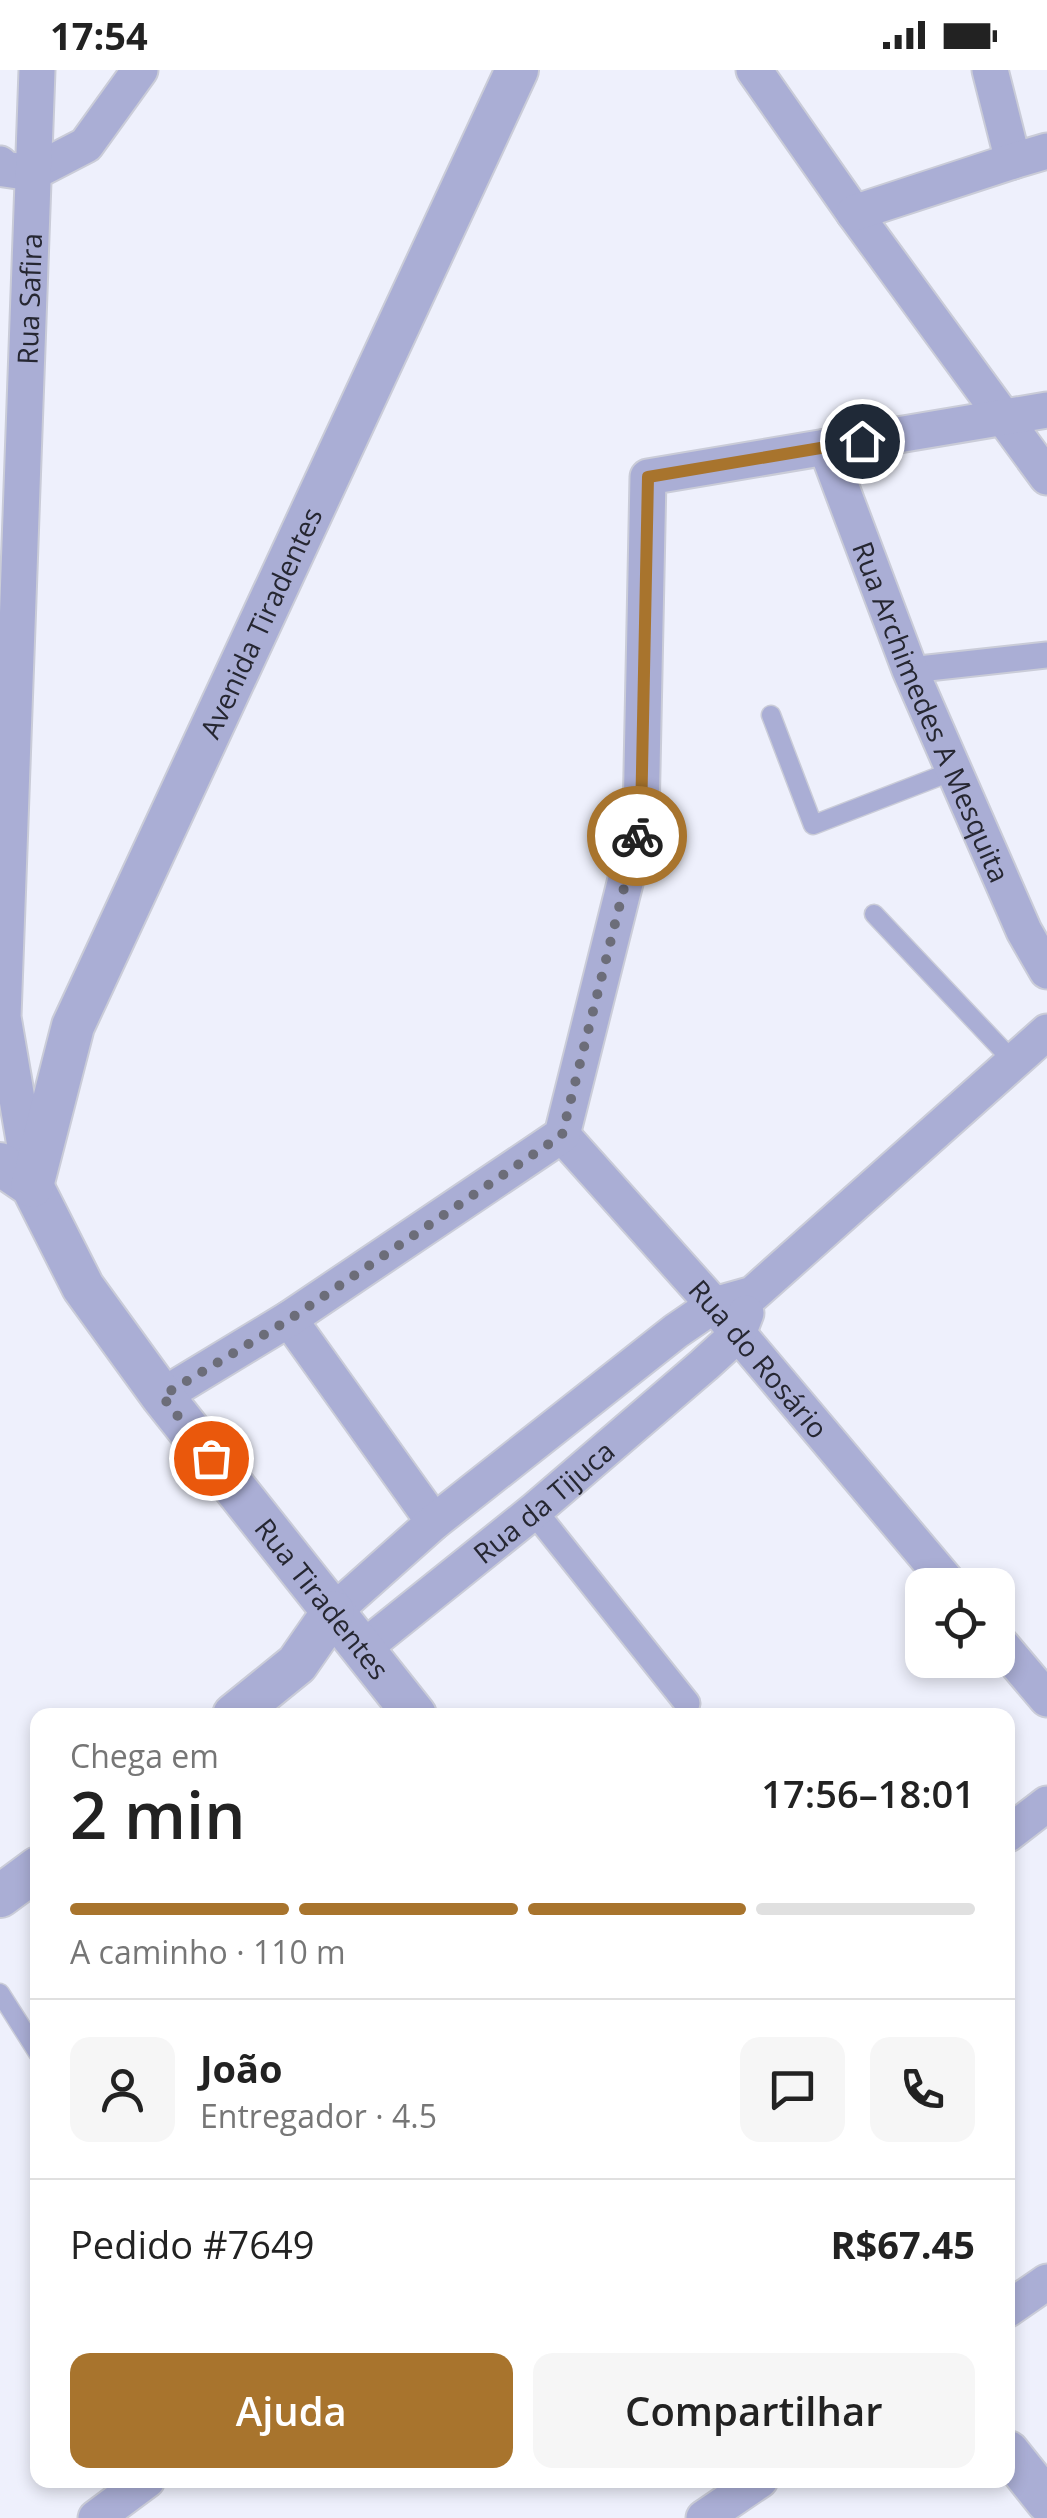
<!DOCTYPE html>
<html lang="pt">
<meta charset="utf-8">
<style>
:root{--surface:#fff;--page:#f6f6f6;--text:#222;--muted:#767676;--line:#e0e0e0;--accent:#a8742d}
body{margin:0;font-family:"Open Sans",sans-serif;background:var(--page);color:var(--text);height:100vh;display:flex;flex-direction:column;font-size:38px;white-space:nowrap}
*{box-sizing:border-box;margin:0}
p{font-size:32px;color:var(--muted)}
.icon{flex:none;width:55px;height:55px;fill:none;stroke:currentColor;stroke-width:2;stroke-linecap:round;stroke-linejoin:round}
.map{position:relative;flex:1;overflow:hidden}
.details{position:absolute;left:30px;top:1638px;width:985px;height:780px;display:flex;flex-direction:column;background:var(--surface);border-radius:20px;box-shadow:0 5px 15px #0003}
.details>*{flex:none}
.controls{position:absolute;left:905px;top:1498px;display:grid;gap:20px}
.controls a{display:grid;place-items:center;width:110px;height:110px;border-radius:20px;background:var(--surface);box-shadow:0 5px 15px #0003;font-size:50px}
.pin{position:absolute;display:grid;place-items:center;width:85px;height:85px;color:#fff;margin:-42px;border:5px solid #fff;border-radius:50%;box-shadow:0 2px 10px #0007}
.courier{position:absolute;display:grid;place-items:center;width:100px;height:100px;margin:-50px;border:8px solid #a8742d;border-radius:50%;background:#fff;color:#222;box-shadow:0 2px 12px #0007}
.overview em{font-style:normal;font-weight:600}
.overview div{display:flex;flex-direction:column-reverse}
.overview{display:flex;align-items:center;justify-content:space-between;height:170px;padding:0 40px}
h1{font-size:65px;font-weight:600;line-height:75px}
.bar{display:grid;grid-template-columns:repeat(4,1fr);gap:15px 10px;align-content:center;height:120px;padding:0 40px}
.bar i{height:12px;border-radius:8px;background:var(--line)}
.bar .selected{background:var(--accent)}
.bar p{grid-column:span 4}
.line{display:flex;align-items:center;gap:25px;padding:0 40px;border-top:2px solid var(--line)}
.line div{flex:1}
.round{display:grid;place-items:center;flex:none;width:105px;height:105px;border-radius:20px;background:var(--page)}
.cta{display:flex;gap:20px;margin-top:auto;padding:20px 40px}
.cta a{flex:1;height:115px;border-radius:20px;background:var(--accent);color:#fff;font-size:40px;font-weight:600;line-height:115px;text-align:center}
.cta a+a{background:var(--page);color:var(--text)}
.status{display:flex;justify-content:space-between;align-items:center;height:70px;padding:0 50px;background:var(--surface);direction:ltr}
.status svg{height:28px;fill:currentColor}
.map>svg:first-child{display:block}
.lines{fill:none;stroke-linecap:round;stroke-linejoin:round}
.service-casing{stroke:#caccd8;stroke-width:21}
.pedestrian-casing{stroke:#caccd8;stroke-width:29}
.minor-casing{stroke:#caccd8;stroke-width:39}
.tertiary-casing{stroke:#caccd8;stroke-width:46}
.service{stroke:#aaaed5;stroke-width:18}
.pedestrian{stroke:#aaaed5;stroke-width:25}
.minor{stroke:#aaaed5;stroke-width:35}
.tertiary{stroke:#aaaed5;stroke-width:42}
.done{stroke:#6c6d79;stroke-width:10;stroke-dasharray:0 18}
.route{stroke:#a8742d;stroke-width:12}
.labels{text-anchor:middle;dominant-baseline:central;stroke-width:10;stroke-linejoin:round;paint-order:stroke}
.street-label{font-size:28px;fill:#262732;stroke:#fefefe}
</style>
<div class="status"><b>17:54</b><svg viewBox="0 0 49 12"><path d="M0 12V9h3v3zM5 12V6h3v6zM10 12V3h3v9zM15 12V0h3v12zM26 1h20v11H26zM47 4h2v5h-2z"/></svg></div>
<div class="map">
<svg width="1047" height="2448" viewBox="0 0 1047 2448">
<rect width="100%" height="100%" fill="#eef0fc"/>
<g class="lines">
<defs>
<path id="service" d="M771,645L813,755L953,701
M874,844L1013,991
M0,1923L38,1983"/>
<path id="pedestrian" d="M910,600L1047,585
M534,1441L687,1633"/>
<g id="minor">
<path d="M754,0L854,143L1047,407"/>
<path d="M990,0L1013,91"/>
<path d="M0,94L4,99L32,103L86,75L140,0"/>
<path d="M854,143L1013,91L1047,81"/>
<path id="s1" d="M826,377L910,600L1024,861L1047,901"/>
<path id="s2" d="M562,1065L714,1235L950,1515"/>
<path id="s3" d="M31,1111L3,947L37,0"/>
<path d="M289,1249L434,1452"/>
<path d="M162,1326L289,1249L562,1065L641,749L648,407L1047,340"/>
<path d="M333,1542L434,1452L676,1261L714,1235L753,1224L1047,962"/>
<path d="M998,1571L1047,1629"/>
<path id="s4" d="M361,1580L534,1441L704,1295L738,1264L746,1243"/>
<path d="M1008,1764L1047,1734"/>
<path d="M1008,2239L1047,2212"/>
<path d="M96,2448L147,2410"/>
<path d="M704,2448L760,2410"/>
</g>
<g id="tertiary">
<path id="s5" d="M0,1094L32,1116L83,1217L162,1326L415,1645"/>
<path id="s6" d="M32,1116L73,956L517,0"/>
<path d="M234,1645L297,1594L333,1542"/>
<path d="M0,1826L38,1798"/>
<path d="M1008,2382L1047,2431"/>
</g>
</defs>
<use href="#service" class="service-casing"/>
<use href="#pedestrian" class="pedestrian-casing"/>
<use href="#minor" class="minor-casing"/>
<use href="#tertiary" class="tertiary-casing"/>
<use href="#service" class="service"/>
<use href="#pedestrian" class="pedestrian"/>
<use href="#minor" class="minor"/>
<use href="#tertiary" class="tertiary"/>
</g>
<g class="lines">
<path class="done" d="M211,1388L162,1326L290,1249L562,1065L637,766"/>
<path class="route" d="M637,766L641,749L648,407L862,371"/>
</g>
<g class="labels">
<g class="street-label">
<text stroke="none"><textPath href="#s3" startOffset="885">Rua Safira</textPath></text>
<text stroke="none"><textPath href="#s6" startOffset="610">Avenida Tiradentes</textPath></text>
<text stroke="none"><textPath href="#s1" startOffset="285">Rua Archimedes A Mesquita</textPath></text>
<text stroke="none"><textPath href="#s2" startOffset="298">Rua do Rosário</textPath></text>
<text stroke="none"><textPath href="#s4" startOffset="235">Rua da Tijuca</textPath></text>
<text stroke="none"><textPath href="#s5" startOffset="545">Rua Tiradentes</textPath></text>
</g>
</g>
</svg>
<div class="controls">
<a><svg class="icon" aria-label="locate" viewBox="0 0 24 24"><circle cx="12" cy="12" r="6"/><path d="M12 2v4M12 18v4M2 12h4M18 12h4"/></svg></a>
</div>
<div class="pin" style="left:211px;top:1388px;background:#ea580c"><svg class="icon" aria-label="bag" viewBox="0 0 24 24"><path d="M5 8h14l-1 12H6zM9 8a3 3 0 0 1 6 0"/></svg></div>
<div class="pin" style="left:862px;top:371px;background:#1f2937"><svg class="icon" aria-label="home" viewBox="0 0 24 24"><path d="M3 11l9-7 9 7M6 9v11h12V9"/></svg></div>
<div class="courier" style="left:637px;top:766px"><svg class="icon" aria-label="bike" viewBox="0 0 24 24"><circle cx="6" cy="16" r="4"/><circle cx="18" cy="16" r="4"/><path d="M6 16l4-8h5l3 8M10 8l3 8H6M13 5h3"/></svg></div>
<section class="details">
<div class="overview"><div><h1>2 min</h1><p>Chega em</p></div><em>17:56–18:01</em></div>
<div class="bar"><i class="selected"></i><i class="selected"></i><i class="selected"></i><i></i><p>A caminho · 110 m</p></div>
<div class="line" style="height:180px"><a class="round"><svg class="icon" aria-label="person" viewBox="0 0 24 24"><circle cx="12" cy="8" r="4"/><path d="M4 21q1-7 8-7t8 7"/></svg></a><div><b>João</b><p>Entregador · 4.5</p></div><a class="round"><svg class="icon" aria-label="chat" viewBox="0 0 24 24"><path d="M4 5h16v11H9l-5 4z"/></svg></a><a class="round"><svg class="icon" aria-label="phone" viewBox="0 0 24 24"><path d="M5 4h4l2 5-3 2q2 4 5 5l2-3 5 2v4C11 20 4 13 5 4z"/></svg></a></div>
<div class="line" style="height:130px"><div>Pedido #7649</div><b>R$67.45</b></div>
<div class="cta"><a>Ajuda</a><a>Compartilhar</a></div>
</section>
</div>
